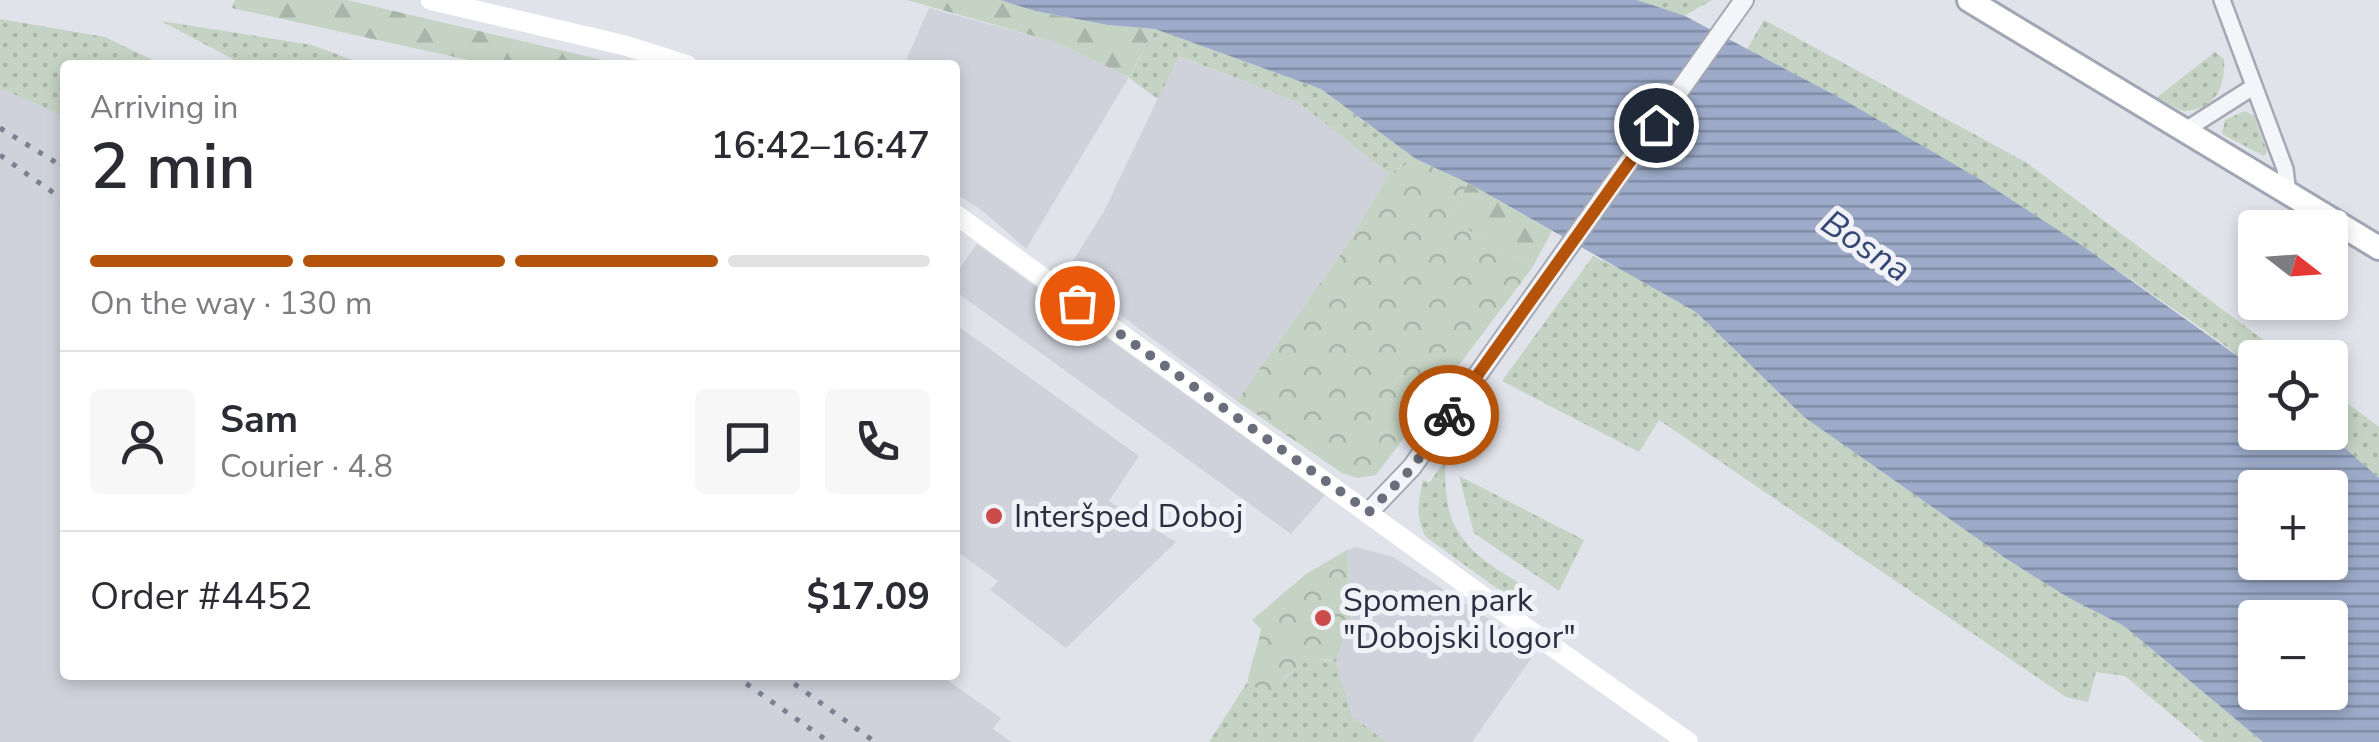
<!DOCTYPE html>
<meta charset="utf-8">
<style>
:root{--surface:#fff;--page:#f7f7f7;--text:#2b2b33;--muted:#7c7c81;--line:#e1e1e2;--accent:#b45309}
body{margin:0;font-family:"Nunito Sans",sans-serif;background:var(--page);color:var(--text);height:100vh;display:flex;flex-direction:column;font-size:38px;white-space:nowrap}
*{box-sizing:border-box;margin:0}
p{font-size:32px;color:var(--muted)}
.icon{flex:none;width:55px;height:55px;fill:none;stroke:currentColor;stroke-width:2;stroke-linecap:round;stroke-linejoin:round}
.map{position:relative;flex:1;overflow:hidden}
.panel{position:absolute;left:60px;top:60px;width:900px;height:620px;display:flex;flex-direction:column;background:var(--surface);border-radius:10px;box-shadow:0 5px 15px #0003}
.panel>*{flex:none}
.needle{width:65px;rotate:107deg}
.tools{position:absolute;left:2238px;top:210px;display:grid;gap:20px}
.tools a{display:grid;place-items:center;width:110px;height:110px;border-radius:10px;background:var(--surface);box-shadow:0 5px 15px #0003;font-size:50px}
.pin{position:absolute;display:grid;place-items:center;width:85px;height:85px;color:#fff;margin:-42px;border:5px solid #fff;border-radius:50%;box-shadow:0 2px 10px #0007}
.courier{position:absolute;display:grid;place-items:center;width:100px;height:100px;margin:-50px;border:8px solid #b45309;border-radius:50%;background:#fff;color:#222;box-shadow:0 2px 12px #0007}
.head em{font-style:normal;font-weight:600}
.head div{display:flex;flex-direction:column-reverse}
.head{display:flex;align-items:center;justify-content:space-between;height:170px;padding:0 30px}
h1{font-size:65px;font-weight:600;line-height:75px}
.bar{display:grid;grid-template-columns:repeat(4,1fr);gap:15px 10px;align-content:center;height:120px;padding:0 30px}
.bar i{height:12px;border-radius:8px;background:var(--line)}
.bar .current{background:var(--accent)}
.bar p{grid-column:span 4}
.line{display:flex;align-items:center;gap:25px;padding:0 30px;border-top:2px solid var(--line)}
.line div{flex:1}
.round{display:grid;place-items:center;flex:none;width:105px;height:105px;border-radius:10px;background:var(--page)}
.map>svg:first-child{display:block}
.built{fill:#cfd2db}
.grass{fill:url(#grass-dots)}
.forest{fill:url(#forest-firs)}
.park{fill:url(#park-crowns)}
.water{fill:url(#water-rules);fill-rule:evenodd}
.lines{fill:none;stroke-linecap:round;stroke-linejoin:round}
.minor-casing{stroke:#a6a9b4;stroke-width:20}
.tertiary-casing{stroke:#a6a9b4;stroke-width:22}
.primary-casing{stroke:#a1a6b5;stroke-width:28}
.minor{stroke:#f4f5f8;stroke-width:15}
.tertiary{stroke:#f4f5f8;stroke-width:18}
.secondary{stroke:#fff;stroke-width:20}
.primary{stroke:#fff;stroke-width:22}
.rail{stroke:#7b8093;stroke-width:5;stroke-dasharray:5 10;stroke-linecap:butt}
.done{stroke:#6a6e7c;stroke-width:10;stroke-dasharray:0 18}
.route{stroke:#b45309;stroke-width:12}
.poi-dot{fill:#cb4c4a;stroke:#f1f2f7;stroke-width:4}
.labels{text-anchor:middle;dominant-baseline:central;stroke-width:10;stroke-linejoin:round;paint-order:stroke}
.poi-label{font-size:32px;fill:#2a2f41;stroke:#f1f2f7;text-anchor:start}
.water-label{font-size:35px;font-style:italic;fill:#354774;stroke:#f1f2f7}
</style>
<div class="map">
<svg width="2379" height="742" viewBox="0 0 2379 742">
<defs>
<pattern id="grass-dots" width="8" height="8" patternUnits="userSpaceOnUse" patternTransform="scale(2.5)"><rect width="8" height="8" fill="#c4d3c3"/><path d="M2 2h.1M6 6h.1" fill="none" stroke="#a9b5a9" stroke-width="1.8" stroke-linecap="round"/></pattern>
<pattern id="forest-firs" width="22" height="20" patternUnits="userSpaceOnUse" patternTransform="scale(2.5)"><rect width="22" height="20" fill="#c4d3c3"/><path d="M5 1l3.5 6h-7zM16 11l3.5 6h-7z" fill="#a9b5a9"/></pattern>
<pattern id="park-crowns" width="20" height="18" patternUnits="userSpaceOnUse" patternTransform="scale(2.5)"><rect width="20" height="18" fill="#c4d3c3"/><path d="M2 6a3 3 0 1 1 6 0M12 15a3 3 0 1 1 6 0" fill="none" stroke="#a9b5a9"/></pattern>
<pattern id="water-rules" width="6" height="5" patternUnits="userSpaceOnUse" patternTransform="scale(2.5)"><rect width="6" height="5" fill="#9dabc9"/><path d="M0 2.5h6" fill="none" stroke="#808ca5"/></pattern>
</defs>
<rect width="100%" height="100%" fill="#e1e3ea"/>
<path class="built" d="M929,8L1055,42L1129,77L1026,249L984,212L955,193V65H904Z
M1178,56L1298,102L1389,174L1347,245L1237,401L1065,274L1104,211Z
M0,88L65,117V675H940L1001,718L993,729L1011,742H0Z
M977,244L1325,495L1291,534L955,291V275Z
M955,324L1139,456L1109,501L1176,542L1066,648L990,590L998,581L955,550Z
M1357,547L1393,557L1537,650L1472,742H1386L1352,716L1336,662L1350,618L1347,550Z"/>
<path class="grass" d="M1637,0H1712L1684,16Z
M0,19L105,37L163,65H65V117L0,88Z
M1764,20L2027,163L2286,357L2255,358V370C2217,337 2173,309 2132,280C2008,195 1879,119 1747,49Z
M161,21L312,45L366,65H244Z
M1155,29L1321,89L1416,159L1389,174L1298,102L1179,56L1158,99L1129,78Z
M2215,52L2224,59C2226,86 2215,111 2183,111L2156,98Z
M2245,111L2254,116L2267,151L2264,156L2222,134L2225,120Z
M1593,256L1635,276L1696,312L1804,417L2008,560L2069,598L2124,626L2263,742H2204L2125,676L2096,672L2088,702L2066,697L1659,420L1639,452L1502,381Z
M2330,390L2379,427V478L2328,433Z
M1445,461C1445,512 1450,537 1495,568C1506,575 1518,581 1527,590L1528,606L1520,605L1426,537C1415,517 1418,501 1423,480L1430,482Z
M1459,476L1584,540L1559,591L1474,533Z
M1311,658L1336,662L1352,716L1386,742H1209L1248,681L1267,696L1299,665Z"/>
<path class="forest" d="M235,0H347L624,65H491L232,8Z
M907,0H1000L1035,11L1108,25L1155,29L1129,77L1055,42Z
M1468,183L1552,231L1532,268L1450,219Z"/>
<path class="park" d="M1416,159L1468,183L1450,219L1532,268L1376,475L1358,478L1342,473L1237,401L1347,245L1389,174Z
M1347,550L1350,618L1336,662C1304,650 1288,676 1267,697L1248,681C1250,662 1259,646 1261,629L1252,620L1306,574Z"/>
<path class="water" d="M1000,0H1637L1685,16L1844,100L1981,180L2084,247L2243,360L2255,370V432L2328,433L2379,478V742H2263L2124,626L2069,598L2008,560L1804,417L1696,312L1468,183L1416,159L1321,89L1155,29L1108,25L1035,11ZM2255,488H2330V562H2255ZM2255,618H2330V692H2255Z"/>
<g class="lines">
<defs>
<path id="minor" d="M2222,0L2285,169L2288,193
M2184,131L2253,87"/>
<path id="tertiary" d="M1369,512L1412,467L1744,0"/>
<path id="primary" d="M1969,0L2379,248"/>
</defs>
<use href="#minor" class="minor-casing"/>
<use href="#tertiary" class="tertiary-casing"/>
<use href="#primary" class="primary-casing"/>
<use href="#minor" class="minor"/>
<use href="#tertiary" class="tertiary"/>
<path class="secondary" d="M431,0L623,45L687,65
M955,214L1529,630L1688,742"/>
<use href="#primary" class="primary"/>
<path class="rail" d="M0,128L65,168
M0,155L65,201
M734,675L829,742
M782,675L875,742"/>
</g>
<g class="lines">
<path class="done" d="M1077,303L1369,512L1412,468L1449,415"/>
<path class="route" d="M1449,415L1656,125"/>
</g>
<g class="poi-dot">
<circle cx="994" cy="516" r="10"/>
<circle cx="1323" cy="618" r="10"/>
</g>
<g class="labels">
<g class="poi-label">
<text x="1014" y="516">Interšped Doboj</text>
<text x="1343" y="600">Spomen park<tspan x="1343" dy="37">"Dobojski logor"</tspan></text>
</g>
<g class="water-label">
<text transform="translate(1866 246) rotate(34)">Bosna</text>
</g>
</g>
</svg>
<div class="tools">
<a><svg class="needle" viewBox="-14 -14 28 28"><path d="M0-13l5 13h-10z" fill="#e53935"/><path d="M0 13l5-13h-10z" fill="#7c7c81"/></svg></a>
<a><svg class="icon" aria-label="locate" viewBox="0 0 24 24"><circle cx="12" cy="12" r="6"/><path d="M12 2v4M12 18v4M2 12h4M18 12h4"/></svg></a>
<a>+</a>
<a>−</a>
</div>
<div class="pin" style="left:1077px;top:303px;background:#ea580c"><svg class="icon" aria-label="bag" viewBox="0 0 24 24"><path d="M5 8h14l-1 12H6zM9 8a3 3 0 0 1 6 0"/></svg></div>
<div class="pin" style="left:1656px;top:125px;background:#1f2937"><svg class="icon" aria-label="home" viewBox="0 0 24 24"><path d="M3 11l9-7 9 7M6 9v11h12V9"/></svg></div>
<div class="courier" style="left:1449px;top:415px"><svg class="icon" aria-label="bike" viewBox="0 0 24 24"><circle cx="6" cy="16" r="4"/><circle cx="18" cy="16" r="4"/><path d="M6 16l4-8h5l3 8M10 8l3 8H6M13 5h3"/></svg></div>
<section class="panel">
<div class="head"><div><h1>2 min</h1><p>Arriving in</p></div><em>16:42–16:47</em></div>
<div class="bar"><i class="current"></i><i class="current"></i><i class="current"></i><i></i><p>On the way · 130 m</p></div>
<div class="line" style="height:180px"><a class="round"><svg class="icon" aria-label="person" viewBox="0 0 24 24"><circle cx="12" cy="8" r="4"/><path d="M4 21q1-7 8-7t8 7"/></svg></a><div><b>Sam</b><p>Courier · 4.8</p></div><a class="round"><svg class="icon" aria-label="chat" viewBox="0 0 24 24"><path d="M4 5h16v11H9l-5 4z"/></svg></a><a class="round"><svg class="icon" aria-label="phone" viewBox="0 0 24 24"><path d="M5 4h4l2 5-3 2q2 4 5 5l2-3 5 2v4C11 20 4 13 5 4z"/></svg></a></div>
<div class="line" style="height:130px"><div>Order #4452</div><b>$17.09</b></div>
</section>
</div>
